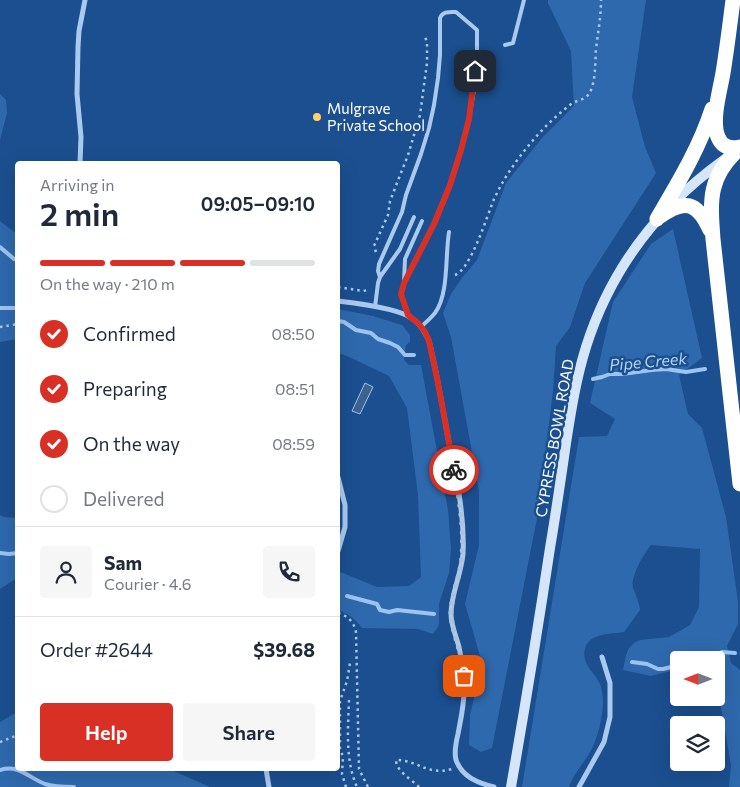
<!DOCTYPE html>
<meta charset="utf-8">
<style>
:root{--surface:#fff;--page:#f6f6f7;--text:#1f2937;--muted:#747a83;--line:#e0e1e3;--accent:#d93025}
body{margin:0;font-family:Commissioner,sans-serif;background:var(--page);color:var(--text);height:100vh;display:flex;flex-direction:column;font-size:19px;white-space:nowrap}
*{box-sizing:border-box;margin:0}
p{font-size:16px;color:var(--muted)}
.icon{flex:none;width:28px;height:28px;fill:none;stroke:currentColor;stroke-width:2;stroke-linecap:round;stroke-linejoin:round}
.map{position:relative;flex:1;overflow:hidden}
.panel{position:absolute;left:15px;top:161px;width:325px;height:610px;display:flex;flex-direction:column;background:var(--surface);border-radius:5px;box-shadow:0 5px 20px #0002}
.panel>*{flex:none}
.needle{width:32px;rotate:270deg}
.buttons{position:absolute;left:670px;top:651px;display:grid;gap:10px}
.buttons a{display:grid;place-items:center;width:55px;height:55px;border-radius:5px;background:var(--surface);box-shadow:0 5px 20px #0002;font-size:25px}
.pin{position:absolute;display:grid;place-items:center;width:42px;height:42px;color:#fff;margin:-21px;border-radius:10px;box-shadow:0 2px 8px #0006}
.courier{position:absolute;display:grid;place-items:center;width:50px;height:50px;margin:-25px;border:4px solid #d93025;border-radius:50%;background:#fff;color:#222;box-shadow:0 1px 6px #0007}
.summary em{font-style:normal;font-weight:600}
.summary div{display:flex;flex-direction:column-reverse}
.summary{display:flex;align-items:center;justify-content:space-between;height:85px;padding:0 25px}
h1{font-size:32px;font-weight:600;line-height:38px}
.bar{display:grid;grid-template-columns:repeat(4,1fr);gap:8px 5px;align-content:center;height:60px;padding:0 25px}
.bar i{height:6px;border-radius:4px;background:var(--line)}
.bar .on{background:var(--accent)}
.bar p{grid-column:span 4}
.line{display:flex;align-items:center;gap:12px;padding:0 25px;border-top:1px solid var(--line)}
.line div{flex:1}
.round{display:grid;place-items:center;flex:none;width:52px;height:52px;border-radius:5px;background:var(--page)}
ol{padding:0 25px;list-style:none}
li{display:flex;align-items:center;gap:15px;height:55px}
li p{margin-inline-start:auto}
li .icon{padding:5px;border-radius:50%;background:var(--accent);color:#fff;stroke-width:4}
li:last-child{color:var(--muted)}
li i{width:28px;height:28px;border:2px solid var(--line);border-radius:50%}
.button{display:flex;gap:10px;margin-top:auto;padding:10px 25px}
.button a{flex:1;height:58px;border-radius:5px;background:var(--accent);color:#fff;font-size:20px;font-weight:600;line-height:58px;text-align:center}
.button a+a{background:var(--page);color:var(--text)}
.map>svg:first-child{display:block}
.green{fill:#2e69ad}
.water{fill:#3c6290;stroke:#9cc4f0}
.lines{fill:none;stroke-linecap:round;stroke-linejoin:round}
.stream{stroke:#9cc4f0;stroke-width:4}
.path{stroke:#a9c9ee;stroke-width:2.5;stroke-dasharray:2.5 4;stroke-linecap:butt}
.lane{stroke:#a9c9ee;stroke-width:4}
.street{stroke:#a9c9ee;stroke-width:5}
.secondary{stroke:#d6e6fa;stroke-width:10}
.highway{stroke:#fff;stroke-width:15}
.done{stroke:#afc1d8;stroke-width:5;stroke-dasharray:0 9}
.route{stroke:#d93025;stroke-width:6}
.poi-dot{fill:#ffd166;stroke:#1b4f8f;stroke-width:2}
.labels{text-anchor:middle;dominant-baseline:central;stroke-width:5;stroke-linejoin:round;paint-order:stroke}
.poi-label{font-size:15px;fill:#fff;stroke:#1b4f8f;text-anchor:start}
.street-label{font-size:15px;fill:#fff;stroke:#1b4f8f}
.water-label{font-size:16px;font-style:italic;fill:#b5d3f5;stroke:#1b4f8f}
</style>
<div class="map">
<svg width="740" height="787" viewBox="0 0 740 787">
<rect width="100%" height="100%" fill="#1b4f8f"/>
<path class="green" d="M548,0H646L632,97L645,147L656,173L585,283L570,327L556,346L553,391L538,513L492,748L481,752L469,745L470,715L482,663L465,604L479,545V491L451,337L443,313L451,294L462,278L477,260L506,183L542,138L574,106L571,51L548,3Z
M0,94L6,100L7,113L0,140Z
M0,221L18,235L17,339L0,342Z
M673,229L702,358L679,375L688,414L702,428L726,517L738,602V624L727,646L731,663L740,670V787H729L731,765L716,678V660H679V669L651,676L623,670L626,655L629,648L634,643L640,640L669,637L690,625L699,607L700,549L651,545C644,553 630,578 633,588C636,596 639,601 640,610L624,632C611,634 592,633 586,646C579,662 594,671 600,684C602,689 603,697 603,703C602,720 598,739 589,754C582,765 573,775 569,787H522L579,437L607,436L615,419L590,403L613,302L651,244Z
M338,309L373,316L402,325L410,335V342L406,345L404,360L409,365H421L448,510L451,549L449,573L439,604V623L438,627L433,634L418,629L362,628C355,619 349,614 338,610V571L377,587L409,586L421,577L418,495L407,408L389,376L347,356L338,353Z
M0,515L4,517L18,518L17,578L0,589Z
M17,712L18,769H169L210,787H0V722Z"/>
<path class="water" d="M365,383L373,387L360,414L352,411Z"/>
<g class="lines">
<path class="stream" d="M0,247L14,259L18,260
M0,308H18
M338,321L344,322L356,330L371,333L378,339L390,343L398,347L405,355H414
M593,379L602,377L610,374H622L652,370L666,369L686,372L705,369
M0,553L9,554L18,553
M347,596L377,604L380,610L389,612L397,610L434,614
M695,660L713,656L722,652L735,653
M632,662L647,664L658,669H663L679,665
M0,770C19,764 29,778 45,784C54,787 64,787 74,787"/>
<path class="path" d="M376,252L374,246L388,215L390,201L408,155L420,115L427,63V45L425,34
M455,275C471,269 487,216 494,199C498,191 502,183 507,175C524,149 545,124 570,105C577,99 587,101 591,90C596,77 595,63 596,49C598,32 601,17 601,0
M338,287L363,291L368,290
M0,327L18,324
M338,613C348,616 354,622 356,632L359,769L368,787
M349,700C348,729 345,760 357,787
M0,742L18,735
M346,787L342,774L343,757L340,748V701L347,681L350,663
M419,787C411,779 396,771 396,760C418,760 427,776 452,769"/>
<path class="lane" d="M505,45L513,43L524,0
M380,277L378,271L379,264L402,212L406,195L421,154L429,128L434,105L438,78L440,55V18C443,11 449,12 456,12L477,30V52L474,90L469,119L461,150L450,185L434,224L404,283L401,294L408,315
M404,281L405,259L422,221
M375,307L378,283L380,277L400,249L414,217
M421,327C426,322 431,318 435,313C449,294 445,256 449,232"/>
<path class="street" d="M80,163L81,137L77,94L78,47L79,31L85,0
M338,301C355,303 400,308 413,319C421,324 425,333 429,341C437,373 442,405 448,438C456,476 465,515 463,554C461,575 451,594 451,614C451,625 456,636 459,647C462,660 463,672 464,685C465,701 461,718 458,734C456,742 454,752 456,760C462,777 478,783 494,787
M338,477L345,505V527L338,551
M266,769L269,787
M579,787L604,742L610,717V683L602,657"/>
<path class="secondary" d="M511,787C525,707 538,628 550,548C556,513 561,478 566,443C571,411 576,379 586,347C611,268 658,207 725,159"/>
<path class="highway" d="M733,0C730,24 727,48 723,73C720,91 711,120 718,137C722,147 730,149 740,147
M740,148C708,176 710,200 713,239L740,484
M659,217C684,199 697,201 710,230
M657,219C678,183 699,149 712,109"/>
</g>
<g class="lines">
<path class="done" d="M454,470C459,498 464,526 462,555C461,574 452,592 451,612C451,623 455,635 458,646C461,656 462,666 464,676"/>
<path class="route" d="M454,470L438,383L429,341L425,332L419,324L408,315L401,294L404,283L434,224L450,185L461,150L469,119L475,71"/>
</g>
<circle class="poi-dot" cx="317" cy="117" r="5"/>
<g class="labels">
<g class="poi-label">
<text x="327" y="108">Mulgrave<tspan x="327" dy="17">Private School</tspan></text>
</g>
<g class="street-label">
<text transform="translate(554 438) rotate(-80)">CYPRESS BOWL ROAD</text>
</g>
<g class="water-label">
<text transform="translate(648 361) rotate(-5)">Pipe Creek</text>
</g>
</g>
</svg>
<div class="buttons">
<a><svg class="needle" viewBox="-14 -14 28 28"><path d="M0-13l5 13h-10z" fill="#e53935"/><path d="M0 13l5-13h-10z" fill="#747a83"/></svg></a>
<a><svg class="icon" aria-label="layers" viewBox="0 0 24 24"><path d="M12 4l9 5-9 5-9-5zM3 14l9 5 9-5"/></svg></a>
</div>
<div class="pin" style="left:464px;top:676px;background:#ea580c"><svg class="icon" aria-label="bag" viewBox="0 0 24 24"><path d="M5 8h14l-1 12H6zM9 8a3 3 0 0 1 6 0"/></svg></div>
<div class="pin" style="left:475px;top:71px;background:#1f2937"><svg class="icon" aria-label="home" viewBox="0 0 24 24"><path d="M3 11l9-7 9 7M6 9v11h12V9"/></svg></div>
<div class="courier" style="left:454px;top:470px"><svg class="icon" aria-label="bike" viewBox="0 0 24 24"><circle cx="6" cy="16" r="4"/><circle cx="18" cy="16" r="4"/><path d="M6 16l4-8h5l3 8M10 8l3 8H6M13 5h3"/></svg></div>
<section class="panel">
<div class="summary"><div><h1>2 min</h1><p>Arriving in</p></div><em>09:05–09:10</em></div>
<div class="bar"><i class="on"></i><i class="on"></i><i class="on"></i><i></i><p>On the way · 210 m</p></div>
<ol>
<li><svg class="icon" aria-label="check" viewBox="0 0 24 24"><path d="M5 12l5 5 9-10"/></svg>Confirmed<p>08:50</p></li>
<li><svg class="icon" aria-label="check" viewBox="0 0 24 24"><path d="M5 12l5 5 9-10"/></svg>Preparing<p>08:51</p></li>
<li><svg class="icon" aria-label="check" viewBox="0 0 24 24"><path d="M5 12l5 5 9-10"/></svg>On the way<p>08:59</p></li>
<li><i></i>Delivered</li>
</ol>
<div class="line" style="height:90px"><a class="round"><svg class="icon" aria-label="person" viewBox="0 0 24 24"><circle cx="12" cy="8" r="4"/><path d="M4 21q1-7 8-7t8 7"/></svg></a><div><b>Sam</b><p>Courier · 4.6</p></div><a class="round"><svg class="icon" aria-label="phone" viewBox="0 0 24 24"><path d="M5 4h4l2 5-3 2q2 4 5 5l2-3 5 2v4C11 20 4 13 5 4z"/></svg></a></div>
<div class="line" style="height:65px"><div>Order #2644</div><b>$39.68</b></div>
<div class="button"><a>Help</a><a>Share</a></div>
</section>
</div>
